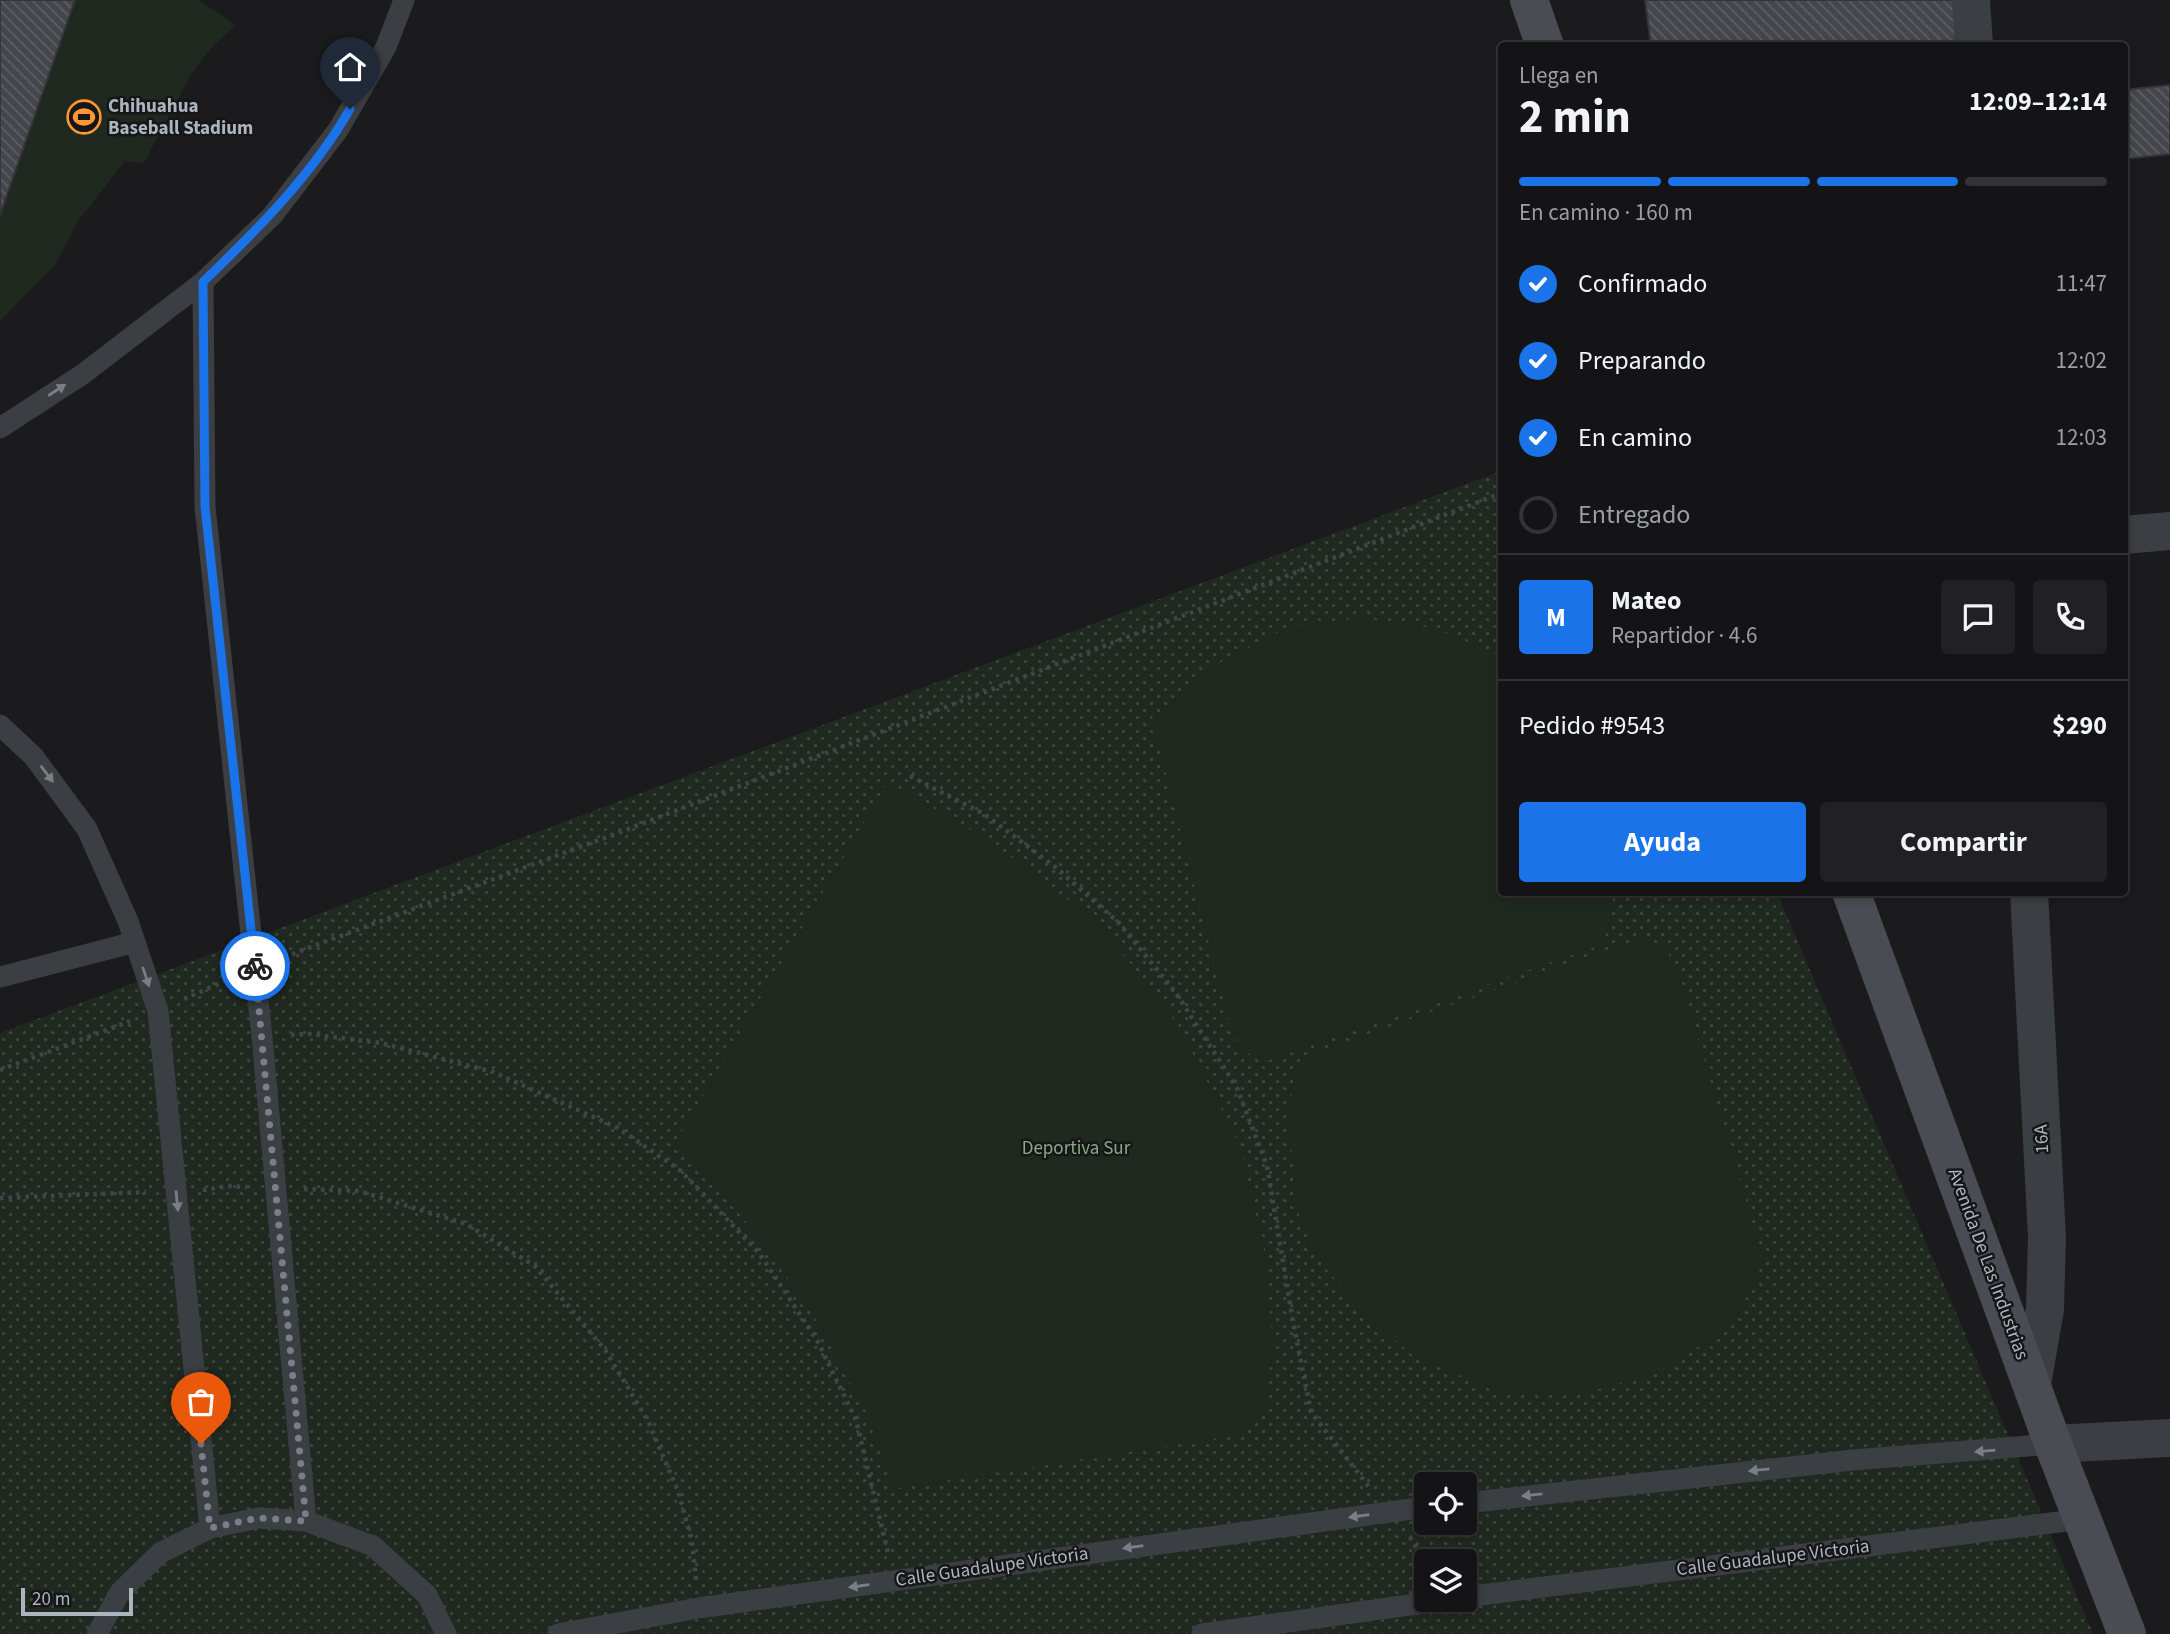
<!DOCTYPE html>
<html lang="es">
<meta charset="utf-8">
<style>
:root{--surface:#141416;--page:#212123;--text:#f1f3f6;--muted:#9d9ea1;--line:#333335;--accent:#1a73e8}
body{margin:0;font-family:"Source Sans 3",sans-serif;background:var(--page);color:var(--text);height:100vh;display:flex;flex-direction:column;font-size:26px;white-space:nowrap}
*{box-sizing:border-box;margin:0}
p{font-size:23px;color:var(--muted)}
.icon{flex:none;width:38px;height:38px;fill:none;stroke:currentColor;stroke-width:2;stroke-linecap:round;stroke-linejoin:round}
.map{position:relative;flex:1;overflow:hidden}
.details{position:absolute;left:1498px;top:42px;width:630px;height:854px;display:flex;flex-direction:column;background:var(--surface);border-radius:7px;box-shadow:0 4px 10px #0003,0 0 0 2px var(--line)}
.details>*{flex:none}
.fabs{position:absolute;left:1414px;top:1472px;display:grid;gap:14px}
.fabs a{display:grid;place-items:center;width:63px;height:63px;border-radius:7px;background:var(--surface);box-shadow:0 4px 10px #0003,0 0 0 2px var(--line);font-size:35px}
.scale{position:absolute;left:21px;bottom:18px;width:112px;box-sizing:border-box;padding-left:7px;border:4px solid #acb5be;border-top:0;font-size:19px;line-height:24px;white-space:nowrap;color:#acb5be;-webkit-text-stroke:5px #161619;paint-order:stroke}
.pin{position:absolute;display:grid;place-items:center;width:60px;height:60px;color:#fff;margin:-72px -30px;border-radius:50% 50% 50% 0;rotate:-45deg;box-shadow:0 0 7px #0007}
.pin .icon{rotate:45deg}
.courier{position:absolute;display:grid;place-items:center;width:70px;height:70px;margin:-35px;border:5px solid #1a73e8;border-radius:50%;background:#fff;color:#222;box-shadow:0 2px 9px #0007}
.overview em{font-style:normal;font-weight:700}
.overview div{display:flex;flex-direction:column-reverse}
.overview{display:flex;align-items:center;justify-content:space-between;height:119px;padding:0 21px}
h1{font-size:46px;font-weight:700;line-height:52px}
.bar{display:grid;grid-template-columns:repeat(4,1fr);gap:10px 7px;align-content:center;height:84px;padding:0 21px}
.bar i{height:9px;border-radius:5px;background:var(--line)}
.bar .on{background:var(--accent)}
.bar p{grid-column:span 4}
.line{display:flex;align-items:center;gap:18px;padding:0 21px;border-top:2px solid var(--line)}
.line div{flex:1}
.round{display:grid;place-items:center;flex:none;width:74px;height:74px;border-radius:7px;background:var(--page)}
ol{padding:0 21px;list-style:none}
li{display:flex;align-items:center;gap:21px;height:77px}
li p{margin-inline-start:auto}
li .icon{padding:7px;border-radius:50%;background:var(--accent);color:#fff;stroke-width:4}
li:last-child{color:var(--muted)}
li i{width:38px;height:38px;border:4px solid var(--line);border-radius:50%}
.cta{display:flex;gap:14px;margin-top:auto;padding:14px 21px}
.cta a{flex:1;height:80px;border-radius:7px;background:var(--accent);color:#fff;font-size:28px;font-weight:700;line-height:80px;text-align:center}
.cta a+a{background:var(--page);color:var(--text)}
.map>svg:first-child{display:block}
.park{fill:url(#park-dots);fill-rule:evenodd}
.pitch{fill:#202920}
.building{fill:url(#building-back-hatch);stroke:#34353a;stroke-width:2}
.lines{fill:none;stroke-linecap:round;stroke-linejoin:round}
.path{stroke:#41454a;stroke-width:4.5;stroke-dasharray:3.5 5;stroke-linecap:butt}
.service{stroke:#3b3e43;stroke-width:21}
.minor{stroke:#3b3e43;stroke-width:38}
.secondary{stroke:#494d53;stroke-width:38}
.oneway{fill:#797f87}
.done{stroke:#797f86;stroke-width:7;stroke-dasharray:0 12.6}
.route{stroke:#1a73e8;stroke-width:9}
.labels{text-anchor:middle;dominant-baseline:central;stroke-width:5;stroke-linejoin:round;paint-order:stroke}
.poi-label{font-size:19px;font-weight:bold;fill:#acb5be;stroke:#161619;text-anchor:start}
.street-label{font-size:19px;fill:#acb5be;stroke:#161619}
.park-label{font-size:19px;fill:#86aa82;stroke:#161619}
</style>
<div class="map">
<svg width="2170" height="1634" viewBox="0 0 2170 1634">
<defs>
<pattern id="park-dots" width="8" height="8" patternUnits="userSpaceOnUse" patternTransform="scale(1.75)"><rect width="8" height="8" fill="#202920"/><path d="M2 2h.1M6 6h.1" fill="none" stroke="#3e463f" stroke-width="1.8" stroke-linecap="round"/></pattern>
<pattern id="building-back-hatch" width="6" height="6" patternUnits="userSpaceOnUse" patternTransform="scale(1.75)"><rect width="6" height="6" fill="#45464b"/><path d="M-1 5l2 2M0 0l6 6M5-1l2 2" fill="none" stroke="#5d5e63"/></pattern>
</defs>
<rect width="100%" height="100%" fill="#1b1b1d"/>
<path class="park" d="M1501,471L1502,892L1777,893L2093,1634H0V1033ZM1426,1484H1465V1522H1426ZM1426,1561H1465V1600H1426Z"/>
<path class="pitch" d="M0,0H199L236,25L211,48L191,74L144,163L125,161L78,221L55,265L0,321Z
M1361,618L1433,628L1493,652L1501,659L1502,892L1614,893L1604,944L1267,1061L1240,1050L1231,1031L1152,718L1215,665L1289,627Z
M888,782L990,841L1100,924L1178,1025L1240,1145L1264,1249L1273,1344L1265,1409L1244,1434L892,1489L867,1414L809,1307L738,1212L676,1141Z
M1642,939L1662,946L1676,964L1764,1261L1733,1325L1659,1372L1575,1396L1498,1391L1416,1358L1361,1311L1320,1261L1298,1213L1287,1112L1301,1057Z"/>
<path class="building" d="M0,0H75L0,215Z
M1645,0H1957L1963,46H1651Z
M2170,85V154L2124,159V90Z"/>
<g class="lines">
<path class="path" d="M910,776L984,814L1054,866L1119,923L1176,993L1237,1088L1267,1166L1293,1322L1311,1412L1369,1487
M284,957L623,831L1502,493
M184,999L227,980
M291,1035L309,1034L381,1043L493,1072L618,1128L681,1171L759,1253L817,1340L856,1420L888,1553
M0,1070L130,1021
M304,1189L359,1191L466,1224L535,1266L605,1350L648,1421L678,1491L692,1541L696,1580
M203,1190L228,1186L247,1187
M0,1198L146,1192
M1410,1537L1426,1564"/>
<path class="service" d="M203,282L205,507L262,1037L306,1521
M0,428L83,374L203,282L272,216L338,130L386,47L404,0
M0,725L34,757L87,829L128,921L158,1011L210,1528
M0,977L135,942
M1465,1503L1853,1460L2053,1444
M1465,1597L2082,1519
M97,1634L120,1592L160,1553L210,1528L258,1518L306,1521L373,1546L427,1595L446,1634
M558,1634L698,1608L1426,1507
M1202,1634L1445,1600"/>
<path class="minor" d="M1971,0L1974,46
M2124,535L2170,531
M2029,892L2047,1237L2045,1309L2032,1384
M2053,1444L2170,1438"/>
<path class="secondary" d="M1529,0L1545,46
M1851,892L2053,1444L2127,1634"/>
</g>
<defs><path id="oneway-solid" d="M-6-.8H1V-3.2L6.5 0L1 3.2V.8H-6Z" transform="scale(1.75)"/></defs>
<g class="oneway">
<use href="#oneway-solid" transform="translate(57 390) rotate(-33)"/>
<use href="#oneway-solid" transform="translate(47 774) rotate(53)"/>
<use href="#oneway-solid" transform="translate(146 977) rotate(71)"/>
<use href="#oneway-solid" transform="translate(177 1201) rotate(84)"/>
<use href="#oneway-solid" transform="translate(1985 1451) rotate(175)"/>
<use href="#oneway-solid" transform="translate(1759 1470) rotate(174)"/>
<use href="#oneway-solid" transform="translate(1532 1495) rotate(174)"/>
<use href="#oneway-solid" transform="translate(1359 1516) rotate(172)"/>
<use href="#oneway-solid" transform="translate(1133 1547) rotate(172)"/>
<use href="#oneway-solid" transform="translate(859 1586) rotate(172)"/>
</g>
<g class="lines">
<path class="done" d="M201,1444L210,1528L258,1518L306,1521L255,966"/>
<path class="route" d="M255,966L205,507L203,282C258,229 312,175 350,109"/>
</g>
<defs>
<symbol id="stadium-ring" viewBox="-11 -11 22 22"><circle r="9.5" fill="#161619" stroke="#ff9831" stroke-width="1.5"/><path d="M0-5a6.5 5 0 1 0 0 10a6.5 5 0 1 0 0-10ZM-3.5-1.8h7v3.6h-7Z" fill="#ff9831"/></symbol>
</defs>
<g fill-rule="evenodd">
<use href="#stadium-ring" x="65" y="98" width="38" height="38"/>
</g>
<g class="labels">
<g class="poi-label">
<text x="108" y="106">Chihuahua<tspan x="108" dy="22">Baseball Stadium</tspan></text>
</g>
<g class="street-label">
<text transform="translate(2042 1139) rotate(-93)">16A</text>
<text transform="translate(1988 1264) rotate(70)">Avenida De Las Industrias</text>
<text transform="translate(1773 1558) rotate(-7)">Calle Guadalupe Victoria</text>
<text transform="translate(992 1567) rotate(-8)">Calle Guadalupe Victoria</text>
</g>
<g class="park-label">
<text x="1076" y="1148">Deportiva Sur</text>
</g>
</g>
</svg>
<div class="fabs">
<a><svg class="icon" aria-label="locate" viewBox="0 0 24 24"><circle cx="12" cy="12" r="6"/><path d="M12 2v4M12 18v4M2 12h4M18 12h4"/></svg></a>
<a><svg class="icon" aria-label="layers" viewBox="0 0 24 24"><path d="M12 4l9 5-9 5-9-5zM3 14l9 5 9-5"/></svg></a>
</div>
<div class="scale">20 m</div>
<div class="pin" style="left:201px;top:1444px;background:#ea580c"><svg class="icon" aria-label="bag" viewBox="0 0 24 24"><path d="M5 8h14l-1 12H6zM9 8a3 3 0 0 1 6 0"/></svg></div>
<div class="pin" style="left:350px;top:109px;background:#1f2937"><svg class="icon" aria-label="home" viewBox="0 0 24 24"><path d="M3 11l9-7 9 7M6 9v11h12V9"/></svg></div>
<div class="courier" style="left:255px;top:966px"><svg class="icon" aria-label="bike" viewBox="0 0 24 24"><circle cx="6" cy="16" r="4"/><circle cx="18" cy="16" r="4"/><path d="M6 16l4-8h5l3 8M10 8l3 8H6M13 5h3"/></svg></div>
<section class="details">
<div class="overview"><div><h1>2 min</h1><p>Llega en</p></div><em>12:09–12:14</em></div>
<div class="bar"><i class="on"></i><i class="on"></i><i class="on"></i><i></i><p>En camino · 160 m</p></div>
<ol>
<li><svg class="icon" aria-label="check" viewBox="0 0 24 24"><path d="M5 12l5 5 9-10"/></svg>Confirmado<p>11:47</p></li>
<li><svg class="icon" aria-label="check" viewBox="0 0 24 24"><path d="M5 12l5 5 9-10"/></svg>Preparando<p>12:02</p></li>
<li><svg class="icon" aria-label="check" viewBox="0 0 24 24"><path d="M5 12l5 5 9-10"/></svg>En camino<p>12:03</p></li>
<li><i></i>Entregado</li>
</ol>
<div class="line" style="height:126px"><b class="round" style="background:var(--accent);color:#fff">M</b><div><b>Mateo</b><p>Repartidor · 4.6</p></div><a class="round"><svg class="icon" aria-label="chat" viewBox="0 0 24 24"><path d="M4 5h16v11H9l-5 4z"/></svg></a><a class="round"><svg class="icon" aria-label="phone" viewBox="0 0 24 24"><path d="M5 4h4l2 5-3 2q2 4 5 5l2-3 5 2v4C11 20 4 13 5 4z"/></svg></a></div>
<div class="line" style="height:91px"><div>Pedido #9543</div><b>$290</b></div>
<div class="cta"><a>Ayuda</a><a>Compartir</a></div>
</section>
</div>
